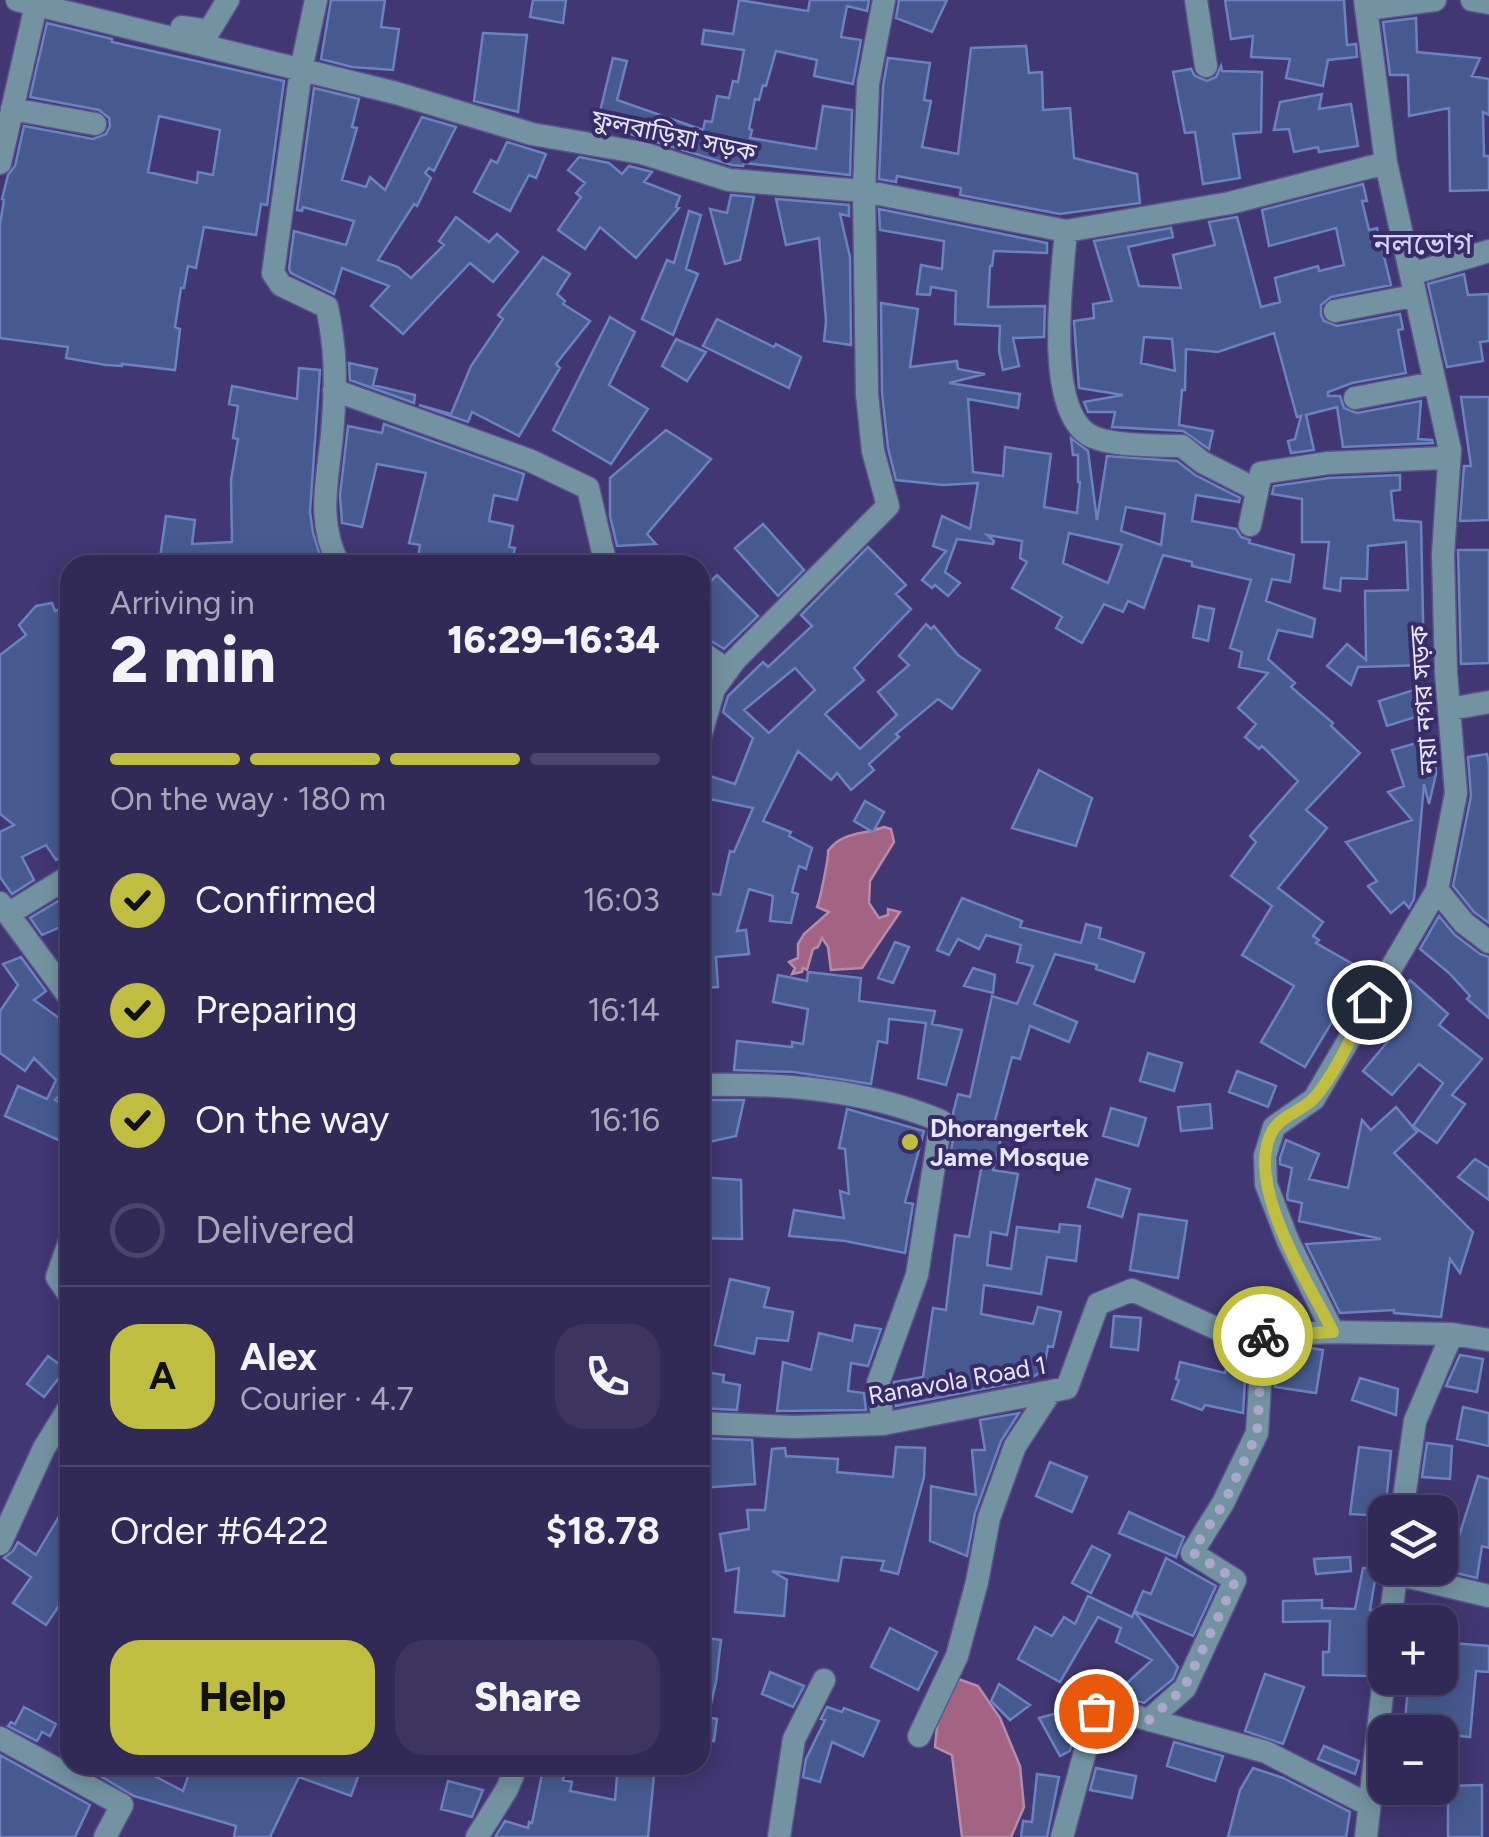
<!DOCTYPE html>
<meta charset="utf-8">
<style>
:root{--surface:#312956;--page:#3d3560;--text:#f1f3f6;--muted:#a8a6b9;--line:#4c456c;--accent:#c0be41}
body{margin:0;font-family:Figtree,"Noto Sans Bengali",sans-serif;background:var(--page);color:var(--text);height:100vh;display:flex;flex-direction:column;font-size:38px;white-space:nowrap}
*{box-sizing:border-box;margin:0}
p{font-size:32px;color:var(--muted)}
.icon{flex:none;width:55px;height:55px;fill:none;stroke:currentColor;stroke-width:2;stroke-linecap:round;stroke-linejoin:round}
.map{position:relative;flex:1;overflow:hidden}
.sheet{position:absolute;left:60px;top:555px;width:650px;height:1220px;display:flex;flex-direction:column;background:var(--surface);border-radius:30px;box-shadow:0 5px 25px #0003,0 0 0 2px var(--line)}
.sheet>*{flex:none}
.controls{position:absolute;left:1368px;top:1495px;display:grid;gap:20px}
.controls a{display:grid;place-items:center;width:90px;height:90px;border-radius:20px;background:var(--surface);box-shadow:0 5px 25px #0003,0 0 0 2px var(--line);font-size:50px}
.pin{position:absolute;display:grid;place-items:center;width:85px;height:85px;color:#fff;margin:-42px;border:5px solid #fff;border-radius:50%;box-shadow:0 2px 10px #0007}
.courier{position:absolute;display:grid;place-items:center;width:100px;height:100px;margin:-50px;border:8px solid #c0be41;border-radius:50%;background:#fff;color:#222;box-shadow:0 2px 12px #0007}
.headline em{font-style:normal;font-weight:800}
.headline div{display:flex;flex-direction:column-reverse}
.headline{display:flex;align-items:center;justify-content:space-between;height:170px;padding:0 50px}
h1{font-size:65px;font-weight:800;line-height:75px}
.bar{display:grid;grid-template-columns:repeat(4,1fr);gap:15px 10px;align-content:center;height:120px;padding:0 50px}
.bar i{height:12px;border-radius:8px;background:var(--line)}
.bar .current{background:var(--accent)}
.bar p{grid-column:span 4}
.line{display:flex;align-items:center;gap:25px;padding:0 50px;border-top:2px solid var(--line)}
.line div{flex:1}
.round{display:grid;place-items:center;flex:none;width:105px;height:105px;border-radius:30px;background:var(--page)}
ol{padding:0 50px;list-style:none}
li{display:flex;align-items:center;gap:30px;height:110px}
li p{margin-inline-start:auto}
li .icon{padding:10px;border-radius:50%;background:var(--accent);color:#111;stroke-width:4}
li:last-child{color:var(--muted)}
li i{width:55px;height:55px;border:5px solid var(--line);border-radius:50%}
.button{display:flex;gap:20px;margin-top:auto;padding:20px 50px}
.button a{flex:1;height:115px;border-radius:30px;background:var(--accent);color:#111;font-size:40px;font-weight:800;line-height:115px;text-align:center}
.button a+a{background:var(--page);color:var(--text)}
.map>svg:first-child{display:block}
.water{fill:#a36484;stroke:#b78ba8;stroke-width:2.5}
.building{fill:#475a90;stroke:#6b81c0;stroke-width:2.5;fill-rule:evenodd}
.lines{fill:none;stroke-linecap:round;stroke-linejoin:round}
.minor-casing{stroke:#5b5389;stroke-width:25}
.minor{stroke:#7493a2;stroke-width:22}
.done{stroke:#aca8cb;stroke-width:10;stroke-dasharray:0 18}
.route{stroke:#c0be41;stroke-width:12}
.poi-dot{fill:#c0be41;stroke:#372c67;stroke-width:4}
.labels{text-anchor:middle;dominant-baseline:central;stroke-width:8;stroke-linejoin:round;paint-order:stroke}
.street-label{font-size:25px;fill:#e6e5fb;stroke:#372c67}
.poi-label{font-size:25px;font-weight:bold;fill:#e6e5fb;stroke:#372c67;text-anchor:start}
.quarter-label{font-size:30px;fill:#d4d1fd;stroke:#372c67}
</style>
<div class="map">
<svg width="1489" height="1837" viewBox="0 0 1489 1837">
<rect width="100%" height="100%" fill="#413773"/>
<path class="water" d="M884,827L891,829L894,842L870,881L869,903L879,918L888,915V909L900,912L862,968L831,970L828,947L822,938L818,947L813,949L807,970L803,968L802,972L792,974L795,968L789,962L798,958V944L804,934L829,912L817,907C820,900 829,856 828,851C842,831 864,835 884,827Z
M953,1677L978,1686L1000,1718L1020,1766L1024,1807L1011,1837H962L952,1755L935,1747L939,1705Z"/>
<path class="building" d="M331,0H385L381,27L399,29L393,70L352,67L321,59Z
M533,0H566L563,23L530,17Z
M739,0L808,11L810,0H869L867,11L847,6L841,37L861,40L853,84L814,76L817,60L776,51L766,86L763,85L759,100L755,99L749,129L752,130L750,138L816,149L823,106L852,110L850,175L744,163L743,166L732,165L597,124L613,58L627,61L617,100L703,130L705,121L712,122L717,96L729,98L733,81L738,82L744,50L702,44L704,30L733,34Z
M899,0H947L932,32L896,18Z
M1225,0H1344L1347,45L1356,44L1357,57L1328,60L1323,86L1286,78L1290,59L1251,57L1253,36L1231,39Z
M1416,18L1417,52L1480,58L1472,76L1489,79V115L1483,112L1484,156H1489V190L1450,191L1449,108L1409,116L1408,75H1390L1383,22Z
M47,23L112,39V42L284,81L267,205L261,204L256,235L204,227L196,268L188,266L184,288H181L175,327L180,329L175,370L122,364V366L106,365L66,358L68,347L0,338V224L4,200L2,199L8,175L15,166L24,126L93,139L106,134L110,126L109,118L99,110L30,97ZM159,116L220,130L213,175L198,172L197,183L148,172Z
M483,33L527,35L518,112L474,101Z
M1026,46L1029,73L1042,72L1043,110L1070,108L1074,158L1137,174L1140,203L1060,214L960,195L961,188L897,176L896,182L879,179L883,86L888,58L930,63L924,100L931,101L922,147L958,154L971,48Z
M1221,66L1222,71L1262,72L1261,132L1233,134L1240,178L1203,184L1195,132L1185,133L1173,72L1191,69L1195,76L1207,81L1216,77Z
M314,88L359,99L352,127L357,128L342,180L366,187L370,177L385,190L422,117L456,127L434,171L429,168L425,173L431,178L417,206L414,204L378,260L398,267L411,278L444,245L439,241L456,217L489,242L497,234L518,252L493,282L470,263L403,334L371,306L389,286L342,268L334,294L291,273L289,269L294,231L346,245L354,221L303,207L302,211L297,210Z
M1322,94L1319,109L1351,104L1358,146L1319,152L1318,147L1294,152L1289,129L1274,130L1280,102Z
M507,142L546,154L536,178L529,175L510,211L474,192L491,160L497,163Z
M579,157L609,163L622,174L629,166L652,172L644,182L680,196L676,207L679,208L636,258L600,227L585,249L558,230L581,197L576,193L585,183L568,170Z
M1363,184L1367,201H1362L1369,230L1377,228L1391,285L1331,297L1321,305V315L1324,321L1337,326L1400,314L1403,329L1398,330L1406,373L1352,383L1328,392V396H1340L1344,408L1357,413L1421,401L1418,439L1432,440L1433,443L1343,447L1337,407L1306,415L1314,450L1291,453L1288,441L1295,439L1301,416L1297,417L1274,333L1218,352L1186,349L1185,390H1182L1179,425L1213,431L1209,449L1183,431L1112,427L1115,412H1088L1084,402L1123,395L1079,388L1074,321L1094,318L1093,304L1112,301L1094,241L1171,228L1173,237L1128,247L1139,286L1181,288L1173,255L1215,245L1209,222L1237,217L1261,307L1280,302L1275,278L1318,266L1319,271L1344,265L1336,228L1269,246L1262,210ZM1144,337L1172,339L1175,371L1141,363Z
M731,195L754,197L740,260L725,264L710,209L727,213Z
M776,199L849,205V216L840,214L850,257L851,345L824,341L826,321L819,238L786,245Z
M879,209L1047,243V253L994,251L992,266H990L988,307L1045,306L1044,337L1013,338L1019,366L1003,370L999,351L1000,326L955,324L956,291L931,287L930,295L917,294L921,265L942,269L944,241L880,230Z
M689,211L701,215L686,269L698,274L673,335L642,319L667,260L674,263Z
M543,257L570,274L557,294L565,301L563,304L590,321L556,364L560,368L519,436L472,412L468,422L419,405L451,414L471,366L503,319L498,315Z
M1464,274L1468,295L1489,294V341L1480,342L1483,361L1447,367L1428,284Z
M881,303L918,309L910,367L957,361L958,369L985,374L949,383L1020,394L1018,408L968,399L973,472L1003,476L1005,447L1051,454L1044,507L1077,513L1080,482H1078V455H1073L1071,438L1088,451L1097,520L1107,456L1177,461L1195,475L1240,498L1239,502L1196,495L1192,521L1236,529L1241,537L1250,540L1249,543L1294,555L1290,582L1272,579L1266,601L1315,619L1312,637L1278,630L1268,659L1295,683L1291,687L1333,723L1331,726L1360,753L1306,810L1327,828L1278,888L1323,922L1313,936L1319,940L1316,943L1363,970L1305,1067L1261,1042L1294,986L1242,955L1272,906L1231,876L1256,842L1250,836L1298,781L1262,746L1259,749L1245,737L1256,724L1238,708L1268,673L1239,667L1242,652L1230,648L1251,580L1192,566V562L1163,555L1144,608L1128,601L1123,612L1104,604L1082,643L1056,628L1062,617L1012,588L1027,562L1020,558L1022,541L987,535L994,541L993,544L957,539L945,572L960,583L948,596L935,585L932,588L922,580L946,551L933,546L942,516L970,529L978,483L943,485L896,480L888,448L882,393ZM1126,507L1165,514L1161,545L1121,531ZM1069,533L1122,545L1108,583L1063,563Z
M610,317L635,332L609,385L648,409L611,464L553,430Z
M717,319L774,347L776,344L801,357L789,388L703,346Z
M676,339L706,352L687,381L662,366Z
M349,363L377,369L373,385L415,395L414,403L350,380Z
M299,368L320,370L310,512L313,533L323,565H247L246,561L159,565L166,516L195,520L192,544L232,542L231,480L238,439L233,438L238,406L229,404L232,386L297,399Z
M1461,397H1489V520L1460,521L1464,466H1471Z
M384,424L524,474L517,500L494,495L489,521L513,526L509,547L515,548L511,565H468L442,558L441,565H417L420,545L409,543L426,473L377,464L362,527L342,523L340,495L348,426L382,433Z
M666,430L711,459L647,534L656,544L617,546L610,516V478Z
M1400,475V490L1391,491L1394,520L1421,522L1424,665L1358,667L1351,685L1327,666L1347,644L1366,660L1365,591L1408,590L1406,542L1368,546L1367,579L1341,578L1340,591L1324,588L1329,542H1302V499L1272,494L1274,486L1329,478Z
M763,524L804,570L778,596L735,548Z
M868,547L906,585L896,594L911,609L854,668L864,680L825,714L860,749L897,715L878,692L909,665L899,656L926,624L931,629L934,626L958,655L980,670L952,709L938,699L896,734L899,737L869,764L874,770L851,790L837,773L831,780L798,751L763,821L791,832L789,836L812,848L806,869L799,866L792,892L798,894L791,923L770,921L773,896L749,889L737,931L746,930L749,954L716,957L718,987L700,988V892L720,895L730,851L734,852L753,808L700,797V773L735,784L753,738L723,712L728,696L763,662L768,667L812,626L801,615ZM795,668L815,690L769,733L744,710Z
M1458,550H1489V663L1461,664Z
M717,575L758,616L724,649L700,634V592Z
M52,603L55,611L70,606V850L56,860L46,845L22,857L34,880L12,894L0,877V832L14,825L0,814V655L26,635L19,625L36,606Z
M1199,606L1214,609L1208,641L1193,637Z
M1420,688L1428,713L1387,726L1379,701Z
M1434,738L1436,774L1429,804L1424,784L1414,899L1409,908L1404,902L1391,913L1368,886L1377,881L1346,842L1412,820L1388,792L1404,786L1392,750Z
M1487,754L1489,765V923L1474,912L1453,886L1471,796L1468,757Z
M1039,770L1092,798L1076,846L1012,828Z
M865,801L884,812L873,832L854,821Z
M70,894V923L42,935L30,918Z
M962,898L1022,921L1020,927L1081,943L1086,924L1101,928L1099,938L1144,953L1134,982L1096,969L1097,965L1055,954L1034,1004L1077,1022L1069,1042L1030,1026L1020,1059L1012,1057L992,1132L1002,1134L993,1170L1018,1174L1007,1235L991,1232L987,1265L1011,1269L1017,1227L1059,1232L1060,1224L1080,1226L1076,1261L1047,1257L1041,1294L984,1285L981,1314L1033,1324L1038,1307L1061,1312L1053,1347L1048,1346L1045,1363L1039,1373L1028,1380L896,1406L894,1382L923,1377L933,1308L946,1310L955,1235L969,1237L983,1158L951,1151L956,1123L953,1113L958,1094L970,1097L992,996L1017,1004L1033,966L1017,962L1021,945L986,935L979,949L958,939L949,955L937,950Z
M1439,916L1455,935L1480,954L1489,957V1018L1467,999L1470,996L1449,973L1420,949Z
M895,942L909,947L893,983L878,978Z
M21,957L46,991L34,1000L70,1026V1084L55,1100L70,1106V1127L63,1142L5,1116L18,1086L47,1099L56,1080L34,1058L25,1071L0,1053V1011L18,985L3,964Z
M973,968L995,975L993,993L964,986Z
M808,972L861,978L859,1001L935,1011L932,1024L962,1030L946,1085L918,1078L926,1023L889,1019L887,1043L878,1041L871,1084L794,1072L734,1070L737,1041L792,1047V1042L803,1044L808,1009L773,1002L778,975L807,981Z
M1410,980L1448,1014L1439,1025L1482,1059L1452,1095L1465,1104L1437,1143L1413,1126L1443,1083L1419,1064L1392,1095L1363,1071L1393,1035L1378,1020L1393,995L1396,997Z
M1148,1053L1182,1063L1174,1091L1140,1081Z
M1237,1071L1276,1086L1268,1107L1229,1092Z
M700,1100H744L736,1136L700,1144Z
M1210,1104L1212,1128L1181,1131L1178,1107Z
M1396,1107L1417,1132L1394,1153L1473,1232L1460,1273L1450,1259L1441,1317L1394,1313V1310L1340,1313L1306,1244L1381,1239L1299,1221L1302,1203L1288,1200L1287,1196L1292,1168L1280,1164V1158L1286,1140L1319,1154L1309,1179L1348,1188L1362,1120L1371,1130Z
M1111,1108L1146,1118L1138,1146L1103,1136Z
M847,1109L924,1131L905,1202L913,1204L905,1253L845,1241L789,1236L794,1210L844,1218L840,1191L849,1194L845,1149L839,1148Z
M1475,1159L1489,1168V1200L1458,1177Z
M700,1177L741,1180L742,1239L700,1238Z
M1096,1179L1130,1189L1122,1217L1088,1207Z
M1139,1214L1187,1221L1178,1278L1130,1270Z
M730,1279L769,1288L764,1307L793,1312L788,1341L757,1338L754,1354L715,1345Z
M1114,1316L1141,1318L1138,1350L1111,1347Z
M855,1325L881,1329L868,1366L851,1363L848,1391L864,1393L866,1410L777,1411L783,1362L811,1370L819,1333L852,1341Z
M1311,1348L1323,1350L1316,1393L1275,1387L1277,1349Z
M1230,1350H1247L1243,1413L1205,1405L1202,1410L1172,1399L1179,1380L1176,1379L1180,1362L1225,1373Z
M1460,1355L1483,1359L1477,1392L1446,1386Z
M48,1356L66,1369L44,1397L27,1384Z
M700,1371L724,1375L723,1382L740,1385L737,1410L700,1408Z
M1360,1378L1398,1389L1396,1415L1352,1400Z
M1463,1407L1489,1413V1446L1457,1439Z
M1019,1413L1001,1441L975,1513L967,1556L930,1541L931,1486L976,1495L972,1450H985L980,1420Z
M700,1438L752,1440L755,1484L700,1488Z
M1427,1443L1452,1446L1450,1479L1422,1477Z
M896,1447L925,1448L924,1477L898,1574L881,1570L884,1561L842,1557L838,1581L772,1571L787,1580L784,1616L735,1612L739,1568L726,1571L720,1534L749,1529L747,1510H765L772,1449L785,1448L786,1456L838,1459L837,1472L893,1477Z
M1359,1447L1391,1451L1385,1516L1350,1514Z
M1050,1462L1087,1477L1072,1512L1036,1496Z
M1478,1476L1489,1479V1548L1482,1546L1477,1578L1448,1571Z
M70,1498V1600L65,1597L46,1625L13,1603L31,1577L4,1558L13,1551L18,1542L36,1555Z
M1129,1512L1184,1537L1176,1557L1119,1533Z
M1092,1546L1110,1555L1091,1593L1072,1583Z
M1350,1557L1351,1571L1316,1574L1314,1559Z
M1166,1558L1216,1586L1193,1636L1134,1611L1178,1667L1173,1679L1144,1703L1114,1695L1152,1660L1116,1642L1121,1628L1098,1617L1060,1682L1018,1659L1035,1627L1052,1636L1064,1617L1075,1624L1088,1596L1132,1617L1143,1591L1151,1594Z
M1363,1568H1377L1370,1610H1376V1633H1370L1369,1676L1323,1675V1652H1329L1330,1621L1283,1622V1601L1322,1600V1608L1355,1609Z
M890,1628L937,1652L918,1690L871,1667Z
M700,1637L721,1640L716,1682L708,1717L717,1719L714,1741L700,1739Z
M1440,1642L1489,1646V1672L1476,1671L1470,1737L1404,1730L1409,1678H1440Z
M770,1672L804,1686L793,1707L762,1694Z
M1265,1674L1304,1687L1283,1744L1245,1731Z
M999,1684L1030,1705L1010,1720L991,1701Z
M24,1707L56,1724L50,1736L42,1732L37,1741L8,1726L11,1722L15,1724Z
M827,1707L842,1712L844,1708L879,1721L863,1756L832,1742L820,1782L803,1777L806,1759L825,1720L821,1719Z
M1057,1713L1072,1742L1070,1751L1060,1756L1039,1718Z
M1174,1742L1223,1756L1215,1781L1167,1766Z
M1324,1746L1359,1761L1355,1774L1318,1759Z
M0,1755L90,1805L75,1837H0Z
M92,1765H148L145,1771L183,1791L192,1765H349L361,1769L351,1796L299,1777L270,1837H234L236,1826L134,1796L90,1770Z
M544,1765H566L563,1780L572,1782L570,1791L615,1800L618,1765H655L648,1837H495L505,1821L528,1828L529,1822L532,1823Z
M1096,1768L1136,1776L1132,1798L1090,1790Z
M1253,1768L1283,1778L1350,1812L1346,1837H1228L1240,1790Z
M1037,1774L1059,1777L1047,1837H1021L1023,1821L1032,1822Z
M448,1781L483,1790L472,1817L441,1809Z
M1482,1785V1837H1448V1786Z"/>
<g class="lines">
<defs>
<path id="minor" d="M17,0L396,93L532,134L642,153L729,180L864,191L1066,231L1230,203L1386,163
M316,0L301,70L273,273L281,285L327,307C336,350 336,378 333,422C330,473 314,517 339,565
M1196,0L1206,66
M1472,0L1489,3
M1366,9L1435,0
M182,27L209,31L228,0
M12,109L95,124
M0,163L36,5
M1066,231C1062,278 1044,408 1089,435C1108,446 1159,446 1182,446L1202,462L1257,490
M1411,274L1489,251
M1335,311L1413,296
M334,390L529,460L588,488L606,565
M1355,398L1434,383
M1250,525L1261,473L1328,463L1443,458
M700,651L728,670
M1450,709L1489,702
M700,737L714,689L735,660L888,506L873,451L867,394L864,191L868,84L884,0
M1437,890L1464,923L1489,942
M0,903L70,998
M8,914L70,876
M700,1085C783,1083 864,1089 941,1121L917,1275L878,1383L883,1424
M70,1240L57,1277L70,1296
M1333,1332L1288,1241L1266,1184L1265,1156L1274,1127L1314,1099L1437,890L1456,793L1446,673L1443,554L1450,450L1386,163L1365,0
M700,1423L794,1427L883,1424L1067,1388L1098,1304L1132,1290L1233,1336L1333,1332L1452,1334L1489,1340
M1402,1512L1415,1421L1452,1334
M0,1544L44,1448L70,1406
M1397,1574L1489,1596
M1390,1622L1397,1568
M1149,1720L1185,1688L1235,1580L1192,1553L1223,1503L1257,1433L1263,1335
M919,1736L957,1656L977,1582L989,1518L1015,1446L1051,1391
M0,1738L122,1805L105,1837
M477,1837L507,1789L517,1765
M779,1837L794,1739L824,1680
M1062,1837L1096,1711L1128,1714L1266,1752L1369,1805
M1366,1837L1385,1669"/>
</defs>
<use href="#minor" class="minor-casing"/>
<use href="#minor" class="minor"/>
</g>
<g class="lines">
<path class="done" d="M1096,1711L1149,1720L1184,1688L1236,1580L1192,1552L1224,1503L1257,1434L1263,1336"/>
<path class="route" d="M1263,1336L1333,1332C1309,1283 1242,1182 1273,1130C1282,1115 1305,1110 1316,1096C1338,1069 1353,1033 1369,1002"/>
</g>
<circle class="poi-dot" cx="910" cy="1142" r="10"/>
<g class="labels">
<g class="street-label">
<text transform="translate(674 135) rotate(12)">ফুলবাড়িয়া সড়ক</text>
<text transform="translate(1423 700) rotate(-94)">নয়া নগর সড়ক</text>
<text transform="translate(957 1380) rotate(-10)">Ranavola Road 1</text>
</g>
<g class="poi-label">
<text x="930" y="1128">Dhorangertek<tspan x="930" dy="29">Jame Mosque</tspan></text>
</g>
<g class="quarter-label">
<text x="1423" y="243">নলভোগ</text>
</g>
</g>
</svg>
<div class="controls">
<a><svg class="icon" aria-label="layers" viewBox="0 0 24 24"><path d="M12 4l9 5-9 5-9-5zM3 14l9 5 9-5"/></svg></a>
<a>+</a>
<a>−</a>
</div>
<div class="pin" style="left:1096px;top:1711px;background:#ea580c"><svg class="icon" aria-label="bag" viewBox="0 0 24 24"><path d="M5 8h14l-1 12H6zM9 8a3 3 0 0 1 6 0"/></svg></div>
<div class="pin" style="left:1369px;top:1002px;background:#1f2937"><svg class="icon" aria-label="home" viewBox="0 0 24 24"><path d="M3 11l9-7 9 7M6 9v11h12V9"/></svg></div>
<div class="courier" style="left:1263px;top:1336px"><svg class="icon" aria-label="bike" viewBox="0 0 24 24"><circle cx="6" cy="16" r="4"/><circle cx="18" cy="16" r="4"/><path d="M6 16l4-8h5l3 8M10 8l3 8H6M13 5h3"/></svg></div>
<section class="sheet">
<div class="headline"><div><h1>2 min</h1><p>Arriving in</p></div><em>16:29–16:34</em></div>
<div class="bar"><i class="current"></i><i class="current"></i><i class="current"></i><i></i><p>On the way · 180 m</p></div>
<ol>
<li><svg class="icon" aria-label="check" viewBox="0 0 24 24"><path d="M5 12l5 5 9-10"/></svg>Confirmed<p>16:03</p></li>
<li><svg class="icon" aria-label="check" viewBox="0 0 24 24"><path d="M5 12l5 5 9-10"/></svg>Preparing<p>16:14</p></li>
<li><svg class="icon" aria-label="check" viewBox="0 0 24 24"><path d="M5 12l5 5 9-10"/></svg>On the way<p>16:16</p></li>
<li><i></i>Delivered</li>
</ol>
<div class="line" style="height:180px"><b class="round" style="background:var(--accent);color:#111">A</b><div><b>Alex</b><p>Courier · 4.7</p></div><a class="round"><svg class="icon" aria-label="phone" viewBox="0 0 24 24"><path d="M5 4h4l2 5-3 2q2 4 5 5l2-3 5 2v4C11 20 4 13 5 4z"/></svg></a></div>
<div class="line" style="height:130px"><div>Order #6422</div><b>$18.78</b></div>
<div class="button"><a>Help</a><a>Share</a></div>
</section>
</div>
